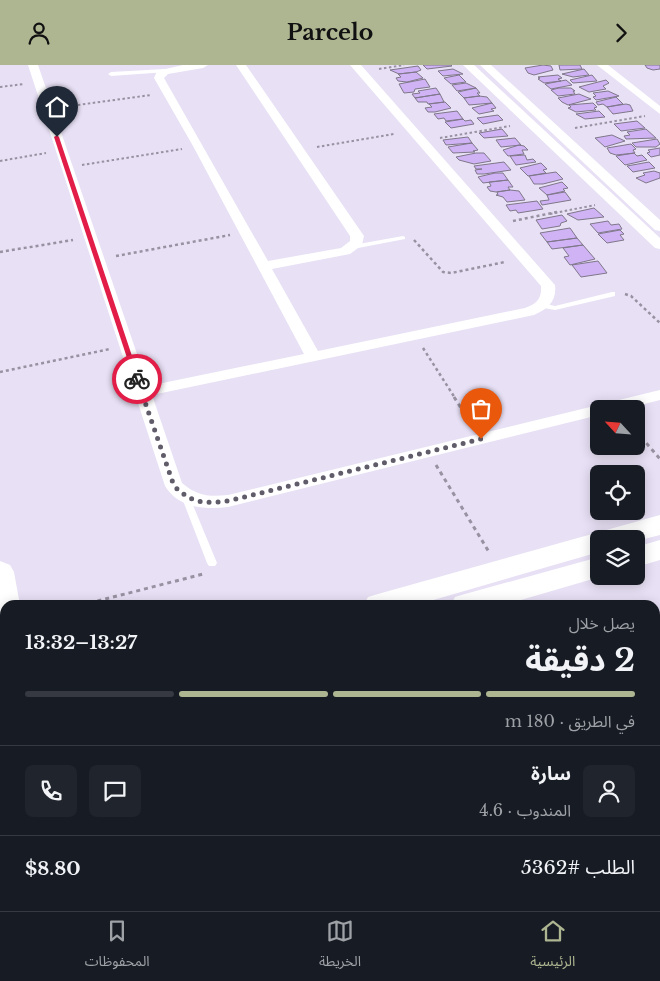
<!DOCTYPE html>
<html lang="ar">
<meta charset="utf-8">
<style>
:root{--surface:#171b24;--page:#20242c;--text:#f1f3f6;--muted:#9ea1a6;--line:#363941;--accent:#aeb691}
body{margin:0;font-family:"Libre Baskerville","Noto Sans Arabic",serif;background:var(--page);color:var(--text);direction:rtl;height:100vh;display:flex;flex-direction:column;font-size:19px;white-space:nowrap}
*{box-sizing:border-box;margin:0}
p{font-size:16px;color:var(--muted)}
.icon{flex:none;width:28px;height:28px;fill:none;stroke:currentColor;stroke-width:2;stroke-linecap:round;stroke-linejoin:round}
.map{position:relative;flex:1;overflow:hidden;direction:ltr}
.sheet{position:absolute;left:0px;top:535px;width:660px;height:311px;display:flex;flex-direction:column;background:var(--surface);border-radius:15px 15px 0 0;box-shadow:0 2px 12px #0003;direction:rtl}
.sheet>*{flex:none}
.needle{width:32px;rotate:296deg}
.tools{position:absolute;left:590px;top:335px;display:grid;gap:10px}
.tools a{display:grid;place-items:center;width:55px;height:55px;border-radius:8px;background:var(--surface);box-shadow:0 2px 12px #0003;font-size:25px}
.pin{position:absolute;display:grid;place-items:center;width:42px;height:42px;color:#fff;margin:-51px -21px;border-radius:50% 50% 50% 0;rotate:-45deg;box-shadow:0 0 5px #0007}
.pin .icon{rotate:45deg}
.courier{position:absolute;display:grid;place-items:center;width:50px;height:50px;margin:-25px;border:4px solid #e11d48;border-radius:50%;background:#fff;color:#222;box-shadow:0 1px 6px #0007}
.headline em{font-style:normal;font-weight:700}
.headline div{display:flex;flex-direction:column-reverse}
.headline{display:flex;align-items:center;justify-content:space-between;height:85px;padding:0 25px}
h1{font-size:32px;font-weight:700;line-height:38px}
.bar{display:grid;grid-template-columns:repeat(4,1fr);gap:8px 5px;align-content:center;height:60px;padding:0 25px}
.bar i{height:6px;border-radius:4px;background:var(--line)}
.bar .current{background:var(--accent)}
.bar p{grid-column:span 4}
.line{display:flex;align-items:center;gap:12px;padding:0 25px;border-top:1px solid var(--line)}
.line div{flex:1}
.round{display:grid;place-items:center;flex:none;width:52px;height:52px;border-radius:8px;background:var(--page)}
header{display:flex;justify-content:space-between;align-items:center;height:65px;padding:0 25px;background:var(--accent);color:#111;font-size:22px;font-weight:700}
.menu{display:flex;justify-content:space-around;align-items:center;height:70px;border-top:1px solid var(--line);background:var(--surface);font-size:14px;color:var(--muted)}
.menu a{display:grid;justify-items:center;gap:2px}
.menu .current{color:var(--accent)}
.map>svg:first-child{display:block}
.building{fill:#cfb3f4;stroke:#7f778a}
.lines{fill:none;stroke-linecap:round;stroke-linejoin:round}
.path-far2{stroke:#9791a1;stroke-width:2;stroke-dasharray:2.5 2.5;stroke-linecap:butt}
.path-far1{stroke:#9791a1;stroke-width:2.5;stroke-dasharray:3 3;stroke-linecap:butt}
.path{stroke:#9791a1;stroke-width:3;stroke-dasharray:4 4;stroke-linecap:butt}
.lane{fill:#fff;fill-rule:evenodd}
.street{fill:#fff;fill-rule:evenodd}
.secondary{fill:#fff;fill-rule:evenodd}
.route{fill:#e11d48}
.done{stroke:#615c69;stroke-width:5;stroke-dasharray:0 9}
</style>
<header><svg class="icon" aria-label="forward" viewBox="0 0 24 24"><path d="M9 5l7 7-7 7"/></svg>Parcelo<svg class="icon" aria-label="person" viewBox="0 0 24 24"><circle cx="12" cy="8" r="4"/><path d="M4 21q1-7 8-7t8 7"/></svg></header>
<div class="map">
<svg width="660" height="846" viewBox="0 0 660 846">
<rect width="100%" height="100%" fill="#e8e0f5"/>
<path class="building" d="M423,0H451L452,1L427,4Z
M543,0L551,1L553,5L534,10L528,8L525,3Z
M559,0H580L582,4L560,5Z
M645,0H660V4L653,5L647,3Z
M418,1L421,5L416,7L399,9L390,5Z
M453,4L463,9L443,11L438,6Z
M584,4L589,10L573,12L562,9Z
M416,7L423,13L407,17L398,16L396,13L401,12L398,9Z
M459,10L466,17L451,19L444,13Z
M558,10L562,13L558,14L561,16L544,18L538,14L540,13L538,12Z
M592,10L597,16L573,18L570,15Z
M425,14L430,22L415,24L414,27L404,28L399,19Z
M566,15L572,20L551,24L545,19Z
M606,15L609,18L603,21L606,24L589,27L579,22Z
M466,18L476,23L457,26L452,20Z
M436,23L440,29L415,33L412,29L420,28L418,26Z
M476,23L480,28H477L480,31L464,33L458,27Z
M559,23H571L575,26H573L575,29L558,31L551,25Z
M608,26L619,31L596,35L593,32L596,31L593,28Z
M440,29L444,37L428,39L427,37H418L415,33Z
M579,29L591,34L568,40L562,37L558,33Z
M479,31L487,32L492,38L469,40L464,33Z
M616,32L623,39L607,42L603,39L598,40L596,37Z
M445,37L451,43L435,47H428L425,43L432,42L429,39Z
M492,38L496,43L491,44L494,46L479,49L472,43Z
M593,38L597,42L594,43L596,45L576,47L568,43L571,42L569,40Z
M626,39L630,40L633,46L613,49L607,42Z
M457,46L463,54L446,56L444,53L438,54L434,49Z
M599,46L605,52L585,54L576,49Z
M498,50L503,55L483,59L477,53Z
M463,54L465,56L471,55L474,59L451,63L445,57Z
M637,56L645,63L621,66L614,59Z
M502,64L508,71L484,73L479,68Z
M646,64L656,73L626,74L624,71L630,70L627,67Z
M612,70L625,76L605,82L595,73Z
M468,72L472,78L446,80L443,75Z
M515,73L521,80L501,82L496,75Z
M657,74L660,79L656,82H636L632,78Z
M472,78L478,85L473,86L475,87L453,88L448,82Z
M631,79L636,84L633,85L635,88L616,90L610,88L607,83Z
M519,80L524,81L528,85H522L524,89L508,91L503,85Z
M660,83V90L651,92L647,88L650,87L648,85Z
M476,88H484L491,96L474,99L459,95L456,92Z
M634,88L637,91L642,90L647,95L625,100L616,91Z
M525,90L527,95L533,94L536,97L516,100L510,91Z
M504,97L511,105L484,109H477L475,105L482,104H476L474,101Z
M649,97L655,103L633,107L627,101Z
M541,98L547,104L543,105L546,108L528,111L520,103Z
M654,106L660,108V113L646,118L636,113L645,110L643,108Z
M556,107L563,114L543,119H534L529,111Z
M495,108H503L508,115L483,118L478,112Z
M508,115L513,122H508L510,125L496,127L490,126L487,122L491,121L489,117Z
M562,117L568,123L563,124L565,126L547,130L539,123Z
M510,125L519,126L525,135L507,137L503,132L496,130H498L497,127Z
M565,127L571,135L542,140L540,136L549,135L547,130Z
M537,136L543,144L518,148L516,145L510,146L506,140Z
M594,143L604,152L578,155L567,149Z
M562,150L567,156L561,158L560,161L542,164L536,155Z
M608,156L611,160L619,159L622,164L598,168L590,159Z
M570,163L577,173L547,177L540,168Z
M620,165L624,169L620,170L624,175L607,178L598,169Z
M577,173L583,180L552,184L547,177Z
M583,180L595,194L570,200L564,192L569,191L563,183Z
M598,196L607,208L581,212L572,200Z"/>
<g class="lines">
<path class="path-far2" d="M379,4L404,0
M0,22L24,19
M63,42L151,30
M575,63L645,51
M440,73L510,61
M317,82L394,69
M0,96L46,88
M82,100L182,84
M550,149L595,140"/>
<path class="path-far1" d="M513,156L557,147
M414,175L443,207L451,208L505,197
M0,187L73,175
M116,191L230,170
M625,229L631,231L660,258
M423,283L455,333
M0,307L110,284"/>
<path class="path" d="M454,332L472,360
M636,366L660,394
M436,400L489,487
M82,540L203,509"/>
<path class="lane" d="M165,4L167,5V7L111,11L108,9L111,7Z
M403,171L405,172V174L353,184L350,182L353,180Z
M612,227H615V231L555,245L539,242L538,240L542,238L555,241Z
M186,430L190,433L217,498L215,501H209L207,498L182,433Z"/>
<path class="street" d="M28,0H38L148,321L304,289L193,81L154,13L157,6L183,0H208L203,3L168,9L164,13L268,196L341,183L350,176V171L236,0H246L364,171L362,180L350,189L272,204L318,286L525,243C536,239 542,234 541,221L350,0H361L555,220C557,236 548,244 534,250L152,330L182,418C197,431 209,432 228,430L660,325V335L625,344H599V350L228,442C206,445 178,443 165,421Z
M463,0H474L660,173V184L655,183Z
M480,0H491L660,155V166L655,165Z
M597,0H608L660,41V49Z"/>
<path class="secondary" d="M660,450V470L636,476V474H599V487L416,540H364L368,532L378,529Z
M660,475V495L636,502V482Z
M599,492V511H603L504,540H451L455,532L465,529Z
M0,496L10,500L14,507L20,540H5V551L0,549Z
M35,841H71V846H35Z"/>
</g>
<path class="route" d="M57,70L59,72L140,315L134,314L54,72Z"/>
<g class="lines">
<path class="done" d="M137,314L174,421C192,438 203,439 228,436L481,374"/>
</g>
</svg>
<div class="tools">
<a><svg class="needle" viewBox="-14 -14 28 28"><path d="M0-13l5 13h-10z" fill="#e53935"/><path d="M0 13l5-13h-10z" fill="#9ea1a6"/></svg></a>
<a><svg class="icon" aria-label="locate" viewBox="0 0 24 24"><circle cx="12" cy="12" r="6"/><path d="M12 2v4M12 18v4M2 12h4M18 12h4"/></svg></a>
<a><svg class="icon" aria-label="layers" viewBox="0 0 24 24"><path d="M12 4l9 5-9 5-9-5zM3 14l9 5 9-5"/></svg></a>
</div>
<div class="pin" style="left:481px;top:374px;background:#ea580c"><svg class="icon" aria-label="bag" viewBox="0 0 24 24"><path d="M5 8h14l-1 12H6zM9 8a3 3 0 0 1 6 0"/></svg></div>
<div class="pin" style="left:57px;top:72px;background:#1f2937"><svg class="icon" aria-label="home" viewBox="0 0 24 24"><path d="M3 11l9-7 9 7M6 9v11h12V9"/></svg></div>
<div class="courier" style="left:137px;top:314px"><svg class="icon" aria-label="bike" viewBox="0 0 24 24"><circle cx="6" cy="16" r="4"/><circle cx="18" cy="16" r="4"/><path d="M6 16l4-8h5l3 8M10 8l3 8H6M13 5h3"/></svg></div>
<section class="sheet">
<div class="headline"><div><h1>2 دقيقة</h1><p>يصل خلال</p></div><em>13:27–13:32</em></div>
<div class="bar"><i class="current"></i><i class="current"></i><i class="current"></i><i></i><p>في الطريق · 180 m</p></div>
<div class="line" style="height:90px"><a class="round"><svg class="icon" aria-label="person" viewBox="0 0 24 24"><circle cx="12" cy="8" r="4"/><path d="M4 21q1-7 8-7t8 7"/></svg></a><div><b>سارة</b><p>المندوب · 4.6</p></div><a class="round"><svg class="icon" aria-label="chat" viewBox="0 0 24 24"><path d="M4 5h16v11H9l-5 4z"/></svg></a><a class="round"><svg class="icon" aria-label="phone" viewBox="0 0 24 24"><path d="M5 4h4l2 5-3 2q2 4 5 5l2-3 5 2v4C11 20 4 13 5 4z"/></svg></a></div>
<div class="line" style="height:65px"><div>الطلب #5362</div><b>$8.80</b></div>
</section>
</div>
<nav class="menu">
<a class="current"><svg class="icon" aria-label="home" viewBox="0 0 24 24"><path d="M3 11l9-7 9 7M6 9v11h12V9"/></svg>الرئيسية</a>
<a><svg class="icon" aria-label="map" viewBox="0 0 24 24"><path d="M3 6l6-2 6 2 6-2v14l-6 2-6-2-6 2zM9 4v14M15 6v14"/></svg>الخريطة</a>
<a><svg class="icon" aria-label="saved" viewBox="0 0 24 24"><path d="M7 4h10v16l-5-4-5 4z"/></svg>المحفوظات</a>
</nav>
